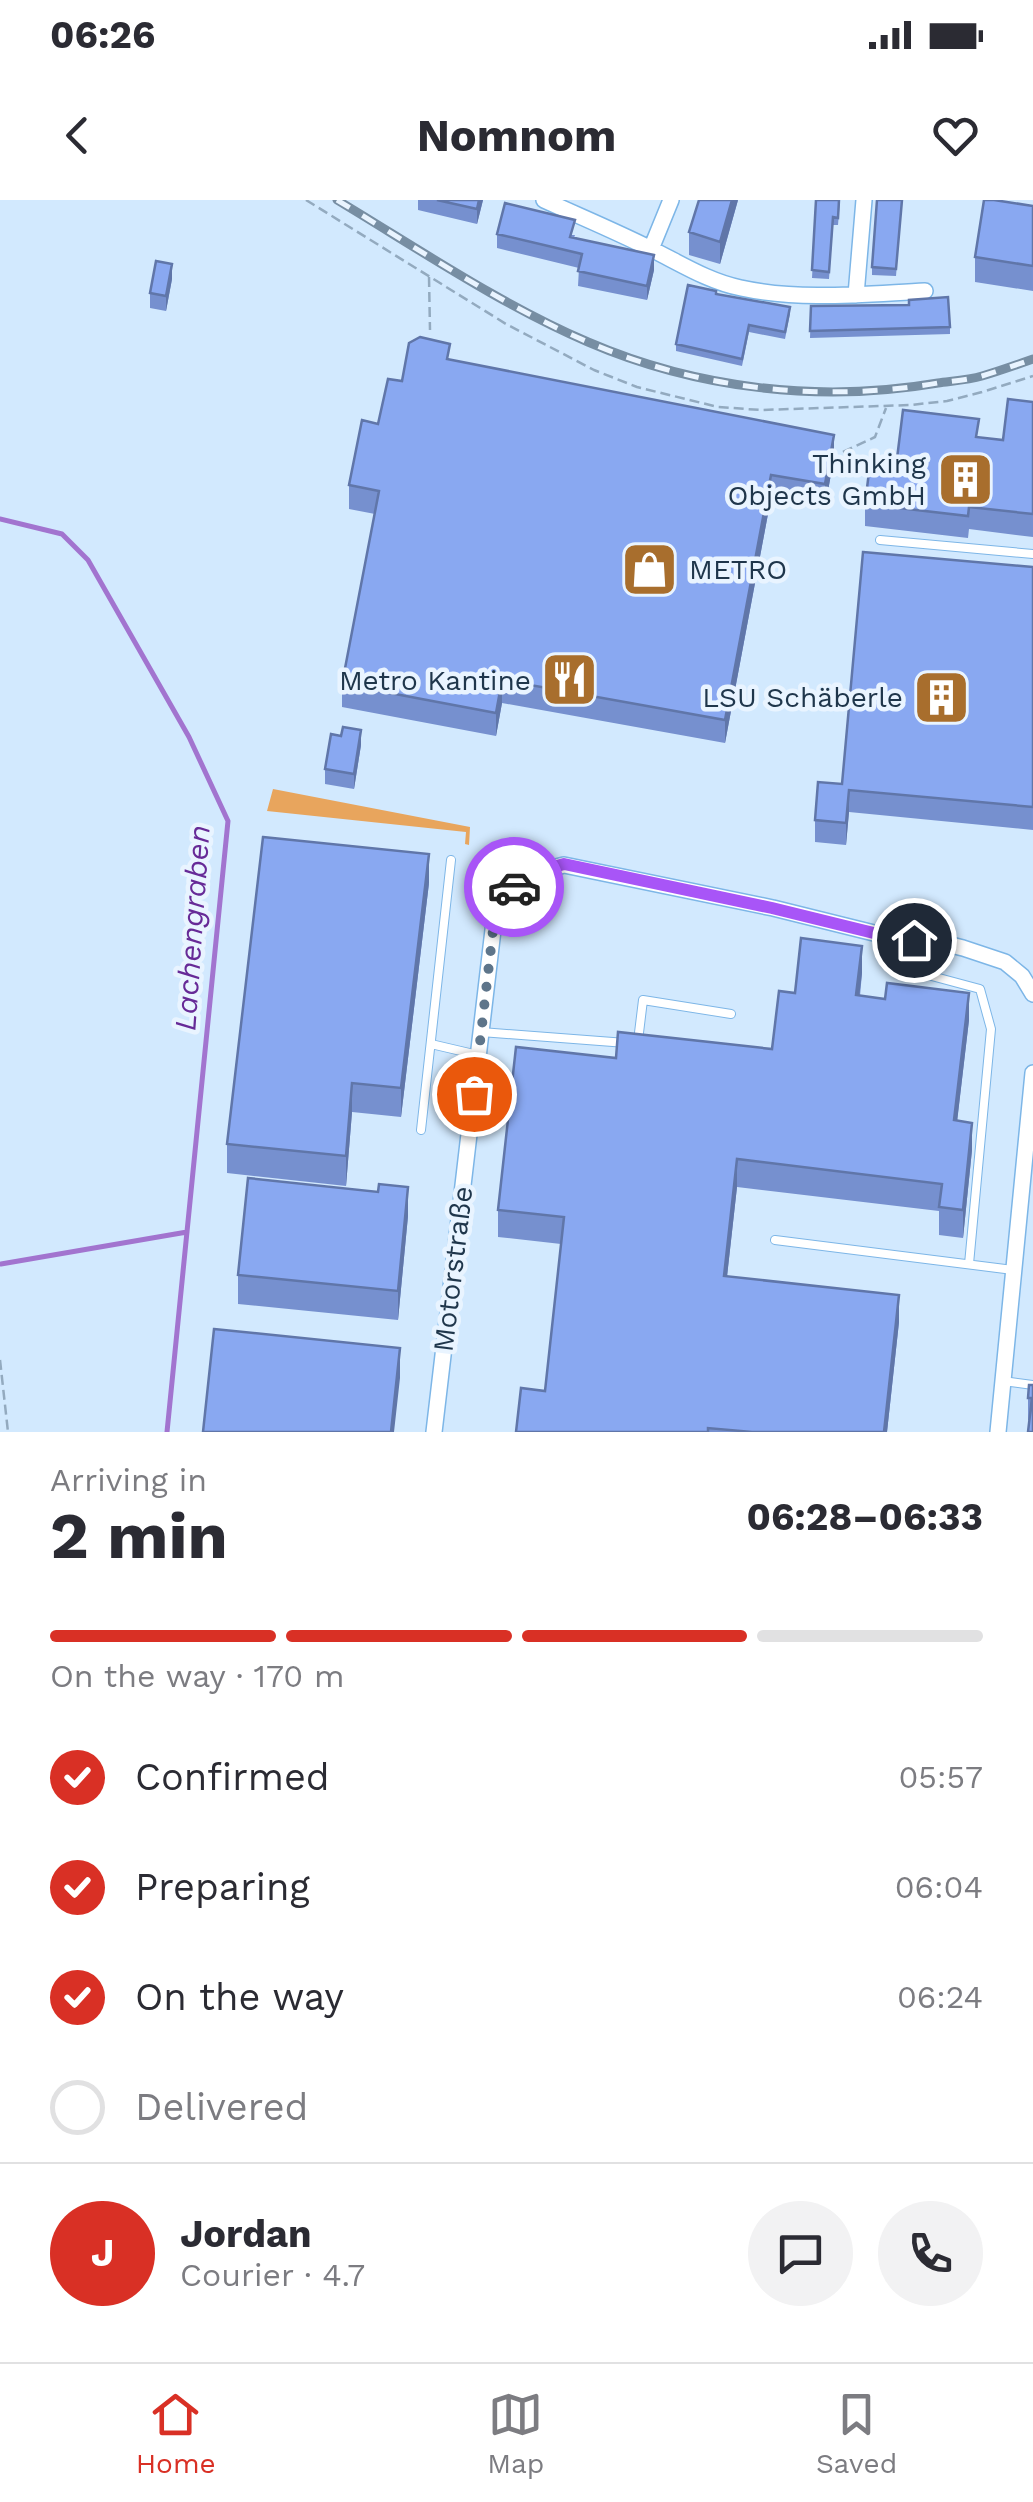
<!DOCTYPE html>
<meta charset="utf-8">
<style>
:root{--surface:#fff;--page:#f2f2f3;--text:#2b2b33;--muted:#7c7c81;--line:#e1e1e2;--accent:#d93025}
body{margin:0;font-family:"Work Sans",sans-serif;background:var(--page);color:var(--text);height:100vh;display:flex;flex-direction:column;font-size:38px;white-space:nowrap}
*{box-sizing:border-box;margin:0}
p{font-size:32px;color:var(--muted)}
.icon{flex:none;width:55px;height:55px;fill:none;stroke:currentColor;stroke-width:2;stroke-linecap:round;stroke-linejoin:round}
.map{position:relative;height:1232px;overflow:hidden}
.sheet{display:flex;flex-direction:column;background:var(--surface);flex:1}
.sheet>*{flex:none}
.pin{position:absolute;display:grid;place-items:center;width:85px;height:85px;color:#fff;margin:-42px;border:5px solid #fff;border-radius:50%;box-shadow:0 2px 10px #0007}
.courier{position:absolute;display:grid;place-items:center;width:100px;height:100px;margin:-50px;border:8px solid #a855f7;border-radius:50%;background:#fff;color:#222;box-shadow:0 2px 12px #0007}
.head em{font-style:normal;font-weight:700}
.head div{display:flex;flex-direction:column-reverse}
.head{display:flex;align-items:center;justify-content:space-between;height:170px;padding:0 50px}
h1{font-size:65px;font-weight:700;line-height:75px}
.bar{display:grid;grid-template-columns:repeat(4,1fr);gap:15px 10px;align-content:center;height:120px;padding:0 50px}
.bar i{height:12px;border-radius:8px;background:var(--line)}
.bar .active{background:var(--accent)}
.bar p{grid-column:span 4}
.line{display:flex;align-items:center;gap:25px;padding:0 50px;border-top:2px solid var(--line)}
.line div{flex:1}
.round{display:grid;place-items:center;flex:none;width:105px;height:105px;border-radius:52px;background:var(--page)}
ol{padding:0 50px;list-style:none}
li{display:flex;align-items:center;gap:30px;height:110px}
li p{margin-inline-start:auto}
li .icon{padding:10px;border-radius:50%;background:var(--accent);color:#fff;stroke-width:4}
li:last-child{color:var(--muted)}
li i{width:55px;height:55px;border:5px solid var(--line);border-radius:50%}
.status{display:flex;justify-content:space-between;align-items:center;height:70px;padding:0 50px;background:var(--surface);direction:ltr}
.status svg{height:28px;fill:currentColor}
header{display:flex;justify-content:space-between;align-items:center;height:130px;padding:0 50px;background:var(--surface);font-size:45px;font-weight:700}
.tab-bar{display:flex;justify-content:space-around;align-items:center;height:140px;border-top:2px solid var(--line);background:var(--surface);font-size:28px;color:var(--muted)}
.tab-bar a{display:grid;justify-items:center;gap:5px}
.tab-bar .active{color:var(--accent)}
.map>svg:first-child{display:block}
.green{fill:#e8a55d}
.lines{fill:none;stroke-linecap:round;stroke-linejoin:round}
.stream{stroke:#a274cf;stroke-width:5}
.service-casing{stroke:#7db6e7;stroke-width:10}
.minor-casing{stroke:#7db6e7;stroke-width:18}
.path{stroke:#93aabf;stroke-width:2.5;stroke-dasharray:10 5;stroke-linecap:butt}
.service{stroke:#fff;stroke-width:8}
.minor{stroke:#fff;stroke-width:15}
.rail-casing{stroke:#778ea3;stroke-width:9}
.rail{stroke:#e9f4ff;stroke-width:5;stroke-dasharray:15;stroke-linecap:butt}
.wall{fill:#7690cf}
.shaded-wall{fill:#6076a9}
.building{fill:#89a8f1;stroke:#6076a9;stroke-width:2.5}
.done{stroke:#5e758a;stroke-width:10;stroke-dasharray:0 18}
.route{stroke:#a855f7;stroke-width:12}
.labels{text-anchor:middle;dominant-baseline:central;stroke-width:9;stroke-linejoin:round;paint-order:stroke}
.poi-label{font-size:28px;fill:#1f364b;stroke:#e9f4ff;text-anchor:end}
.street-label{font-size:28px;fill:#1f364b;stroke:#e9f4ff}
.water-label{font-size:30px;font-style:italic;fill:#672a97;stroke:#e9f4ff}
</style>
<div class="status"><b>06:26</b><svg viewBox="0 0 49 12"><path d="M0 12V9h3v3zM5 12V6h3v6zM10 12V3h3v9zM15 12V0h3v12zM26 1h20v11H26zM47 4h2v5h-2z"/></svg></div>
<header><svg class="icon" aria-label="back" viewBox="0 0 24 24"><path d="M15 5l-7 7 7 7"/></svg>Nomnom<svg class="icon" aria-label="heart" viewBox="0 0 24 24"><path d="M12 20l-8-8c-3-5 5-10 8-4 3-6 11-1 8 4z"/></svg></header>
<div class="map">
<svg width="1033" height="1232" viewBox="0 0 1033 1232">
<rect width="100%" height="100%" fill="#d2e9fe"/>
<path class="green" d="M273,589L470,627L469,645L465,644L466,632L267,611Z"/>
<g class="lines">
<path class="stream" d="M0,319L62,334L88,360L189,537L228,621L167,1232
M1,1064L187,1032"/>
<defs>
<path id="service" d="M880,340L1033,354
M890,737L898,767L980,789L991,829L969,1064
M481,832L626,843
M638,841L643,800L731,814
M431,844L478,855
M421,930L451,660
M775,1040L1013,1070
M1003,1181L1033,1185"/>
<path id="minor" d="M544,0C579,16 615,31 649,48C678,62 709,82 741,88C801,101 864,94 925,91
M651,49L671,0
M856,95L864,0
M434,1232L495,713L522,676L564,665L773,708L890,737L939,742L963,748L1005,762L1022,776L1033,794
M998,1232L1033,873"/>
</defs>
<use href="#service" class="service-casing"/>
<use href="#minor" class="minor-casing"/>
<path class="path" d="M306,0L506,124L594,170L637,187L718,207L761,210L911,205L947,201L982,192L1033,176
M429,77L430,130
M843,252L875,237L886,208
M0,1160L8,1232"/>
<use href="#service" class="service"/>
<use href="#minor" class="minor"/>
<defs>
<path id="rail" d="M337,0C417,48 503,106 588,142C697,189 820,203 938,183C952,181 968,180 982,176C999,171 1016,165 1033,159"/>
</defs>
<use href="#rail" class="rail-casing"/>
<use href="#rail" class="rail"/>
</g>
<path class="wall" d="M418,0H483L477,24L418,10Z
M738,0L720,64L689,55V32Z
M816,0H840L838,25H833L829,79L812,78Z
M902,0L896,76L872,75V67Z
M1033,6V91L975,82V57Z
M497,34L575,35L574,38L654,70L647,100L578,86L579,68L497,48Z
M172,79L166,111L150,108V93Z
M716,94L790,114L785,139L749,132L742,166L676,151V144Z
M811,106L950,127V134L810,138Z
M450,159L834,258L825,307L771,298L725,543L502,503L496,536L342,507V484L375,314L349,309V285L402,181Z
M1033,202V337L969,329L968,338L865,326V304L895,275L979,238L1003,240Z
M1033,367V630L849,612L846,645L815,642V620L842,584Z
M361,545L354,589L325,584V569Z
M429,683L401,917L352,912L346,986L227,973V944Z
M862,773L860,796L969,820L957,921L972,950L963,1038L939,1035V1011L737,987L727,1076L899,1122L887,1232H516L545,1191L561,1044L498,1037V1010L616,858L772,849L795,793Z
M378,992L408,1016L398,1120L238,1104V1075Z
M1033,1185L1030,1220H1028V1198Z"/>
<path class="shaded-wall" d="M479,0H483L477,24V9Z
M732,0H738L720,64V42Z
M654,55V70L647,100V86Z
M172,64V79L166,111V96Z
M834,235V258L825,307V284Z
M771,275V298L725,543V520Z
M502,480V503L496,536V513Z
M361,530V545L354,589V574Z
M849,590V612L846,645V623Z
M429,654V683L401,917V888Z
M862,746V773L856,823V795Z
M969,793V820L954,948V920Z
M352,883V912L346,986V956Z
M972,923V950L963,1038V1010Z
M737,959V987L724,1104V1076Z
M408,987V1016L398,1120V1091Z
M899,1095V1122L887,1232H884Z
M400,1148V1178L394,1232H391Z"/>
<path class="building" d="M437,0H479L477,9Z
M699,0H732L720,42L689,32Z
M816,0H839L838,18L833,17L829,72L812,70Z
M877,0H902L896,69L872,67Z
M984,0H994L1033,6V66L975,57Z
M505,3L575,20L570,37L654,55L647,86L578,71L582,54L497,34Z
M156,61L172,64L166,96L150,93Z
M688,85L716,91V94L790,107L785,132L749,125L742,159L676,144Z
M948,97L950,127L810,131L811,106L909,105V100Z
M420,137L450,144L447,159L834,235L825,284L771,275L725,520L502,480L496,513L342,484L379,291L349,285L362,220L378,224L388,179L402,181L409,143Z
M1008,199L1033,202V314L969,307L968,316L865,304L869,272L895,275L903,210L979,219L976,237L1003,240Z
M863,352L1033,367V607L849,590L846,623L815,620L818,582L842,584Z
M343,527L361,530L354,574L325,569L331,534L341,536Z
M263,637L429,654L401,888L352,883L346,956L227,944Z
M801,738L862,746L856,795L885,799L887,783L969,793L954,920L972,923L963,1010L939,1007L942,984L737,959L724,1076L899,1095L884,1232H752L708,1228V1232H516L521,1188L545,1191L564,1017L498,1010L516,847L616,858L618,832L772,849L779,791L795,793Z
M248,978L378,992L379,984L408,987L398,1091L238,1075Z
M214,1129L400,1148L391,1232H203Z
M1029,1185H1033V1232H1028L1032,1198H1028Z"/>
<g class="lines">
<path class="done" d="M474,894L495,713L514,687"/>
<path class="route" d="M514,687L522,676L564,664L772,708L890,737L914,740"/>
</g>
<defs>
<symbol id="building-square" viewBox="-11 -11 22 22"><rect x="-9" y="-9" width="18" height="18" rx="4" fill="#a86e2d" stroke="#e9f4ff"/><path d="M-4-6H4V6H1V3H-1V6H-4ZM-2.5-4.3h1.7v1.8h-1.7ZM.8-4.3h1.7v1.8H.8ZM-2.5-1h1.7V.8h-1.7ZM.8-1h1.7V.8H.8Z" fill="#fff"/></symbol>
<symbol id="shop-square" viewBox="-11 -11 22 22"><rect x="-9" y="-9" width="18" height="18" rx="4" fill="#a86e2d" stroke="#e9f4ff"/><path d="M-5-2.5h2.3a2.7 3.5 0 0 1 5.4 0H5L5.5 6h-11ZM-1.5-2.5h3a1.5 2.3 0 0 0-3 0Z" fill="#fff"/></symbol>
<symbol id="restaurant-square" viewBox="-11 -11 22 22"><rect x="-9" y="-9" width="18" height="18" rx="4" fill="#a86e2d" stroke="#e9f4ff"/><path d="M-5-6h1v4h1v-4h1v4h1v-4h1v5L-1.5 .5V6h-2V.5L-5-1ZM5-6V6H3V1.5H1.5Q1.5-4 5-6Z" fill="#fff"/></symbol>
</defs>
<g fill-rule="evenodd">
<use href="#building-square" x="934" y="248" width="63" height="63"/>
<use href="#shop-square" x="618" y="338" width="63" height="63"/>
<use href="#restaurant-square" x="538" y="448" width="63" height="63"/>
<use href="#building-square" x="910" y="466" width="63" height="63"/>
</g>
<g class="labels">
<g class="poi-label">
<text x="926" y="263">Thinking<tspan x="926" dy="32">Objects GmbH</tspan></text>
<text x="689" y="369" text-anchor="start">METRO</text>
<text x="531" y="480">Metro Kantine</text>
<text x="903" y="497">LSU Schäberle</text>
</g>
<g class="street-label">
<text transform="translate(453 1069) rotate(-83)">Motorstraße</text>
</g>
<g class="water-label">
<text transform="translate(192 728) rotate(-86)">Lachengraben</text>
</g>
</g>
</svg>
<div class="pin" style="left:474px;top:894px;background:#ea580c"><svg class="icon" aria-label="bag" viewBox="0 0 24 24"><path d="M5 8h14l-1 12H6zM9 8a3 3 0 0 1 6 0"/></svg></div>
<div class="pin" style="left:914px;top:740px;background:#1f2937"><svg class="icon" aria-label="home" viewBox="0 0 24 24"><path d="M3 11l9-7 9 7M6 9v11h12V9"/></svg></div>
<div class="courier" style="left:514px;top:687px"><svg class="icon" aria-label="car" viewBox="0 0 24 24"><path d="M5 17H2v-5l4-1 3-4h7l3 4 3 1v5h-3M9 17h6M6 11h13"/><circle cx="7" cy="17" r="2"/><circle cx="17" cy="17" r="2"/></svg></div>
</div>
<section class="sheet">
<div class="head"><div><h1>2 min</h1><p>Arriving in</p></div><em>06:28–06:33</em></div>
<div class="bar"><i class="active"></i><i class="active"></i><i class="active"></i><i></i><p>On the way · 170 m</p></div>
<ol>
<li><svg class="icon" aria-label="check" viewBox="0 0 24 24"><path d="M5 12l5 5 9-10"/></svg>Confirmed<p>05:57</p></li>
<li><svg class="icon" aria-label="check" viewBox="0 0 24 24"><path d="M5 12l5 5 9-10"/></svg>Preparing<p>06:04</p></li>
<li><svg class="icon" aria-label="check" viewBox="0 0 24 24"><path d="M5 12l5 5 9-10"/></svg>On the way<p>06:24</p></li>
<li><i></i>Delivered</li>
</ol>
<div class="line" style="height:180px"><b class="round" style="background:var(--accent);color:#fff">J</b><div><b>Jordan</b><p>Courier · 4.7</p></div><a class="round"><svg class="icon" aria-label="chat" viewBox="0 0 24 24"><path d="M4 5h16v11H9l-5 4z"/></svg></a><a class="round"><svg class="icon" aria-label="phone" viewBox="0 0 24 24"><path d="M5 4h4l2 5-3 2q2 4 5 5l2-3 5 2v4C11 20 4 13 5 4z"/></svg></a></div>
</section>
<nav class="tab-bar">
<a class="active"><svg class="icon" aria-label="home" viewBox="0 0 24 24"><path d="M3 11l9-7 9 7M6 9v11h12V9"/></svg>Home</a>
<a><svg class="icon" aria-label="map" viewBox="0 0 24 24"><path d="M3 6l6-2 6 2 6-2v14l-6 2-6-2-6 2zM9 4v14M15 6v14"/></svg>Map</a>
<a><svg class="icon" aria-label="saved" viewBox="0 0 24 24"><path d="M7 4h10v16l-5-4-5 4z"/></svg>Saved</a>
</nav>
